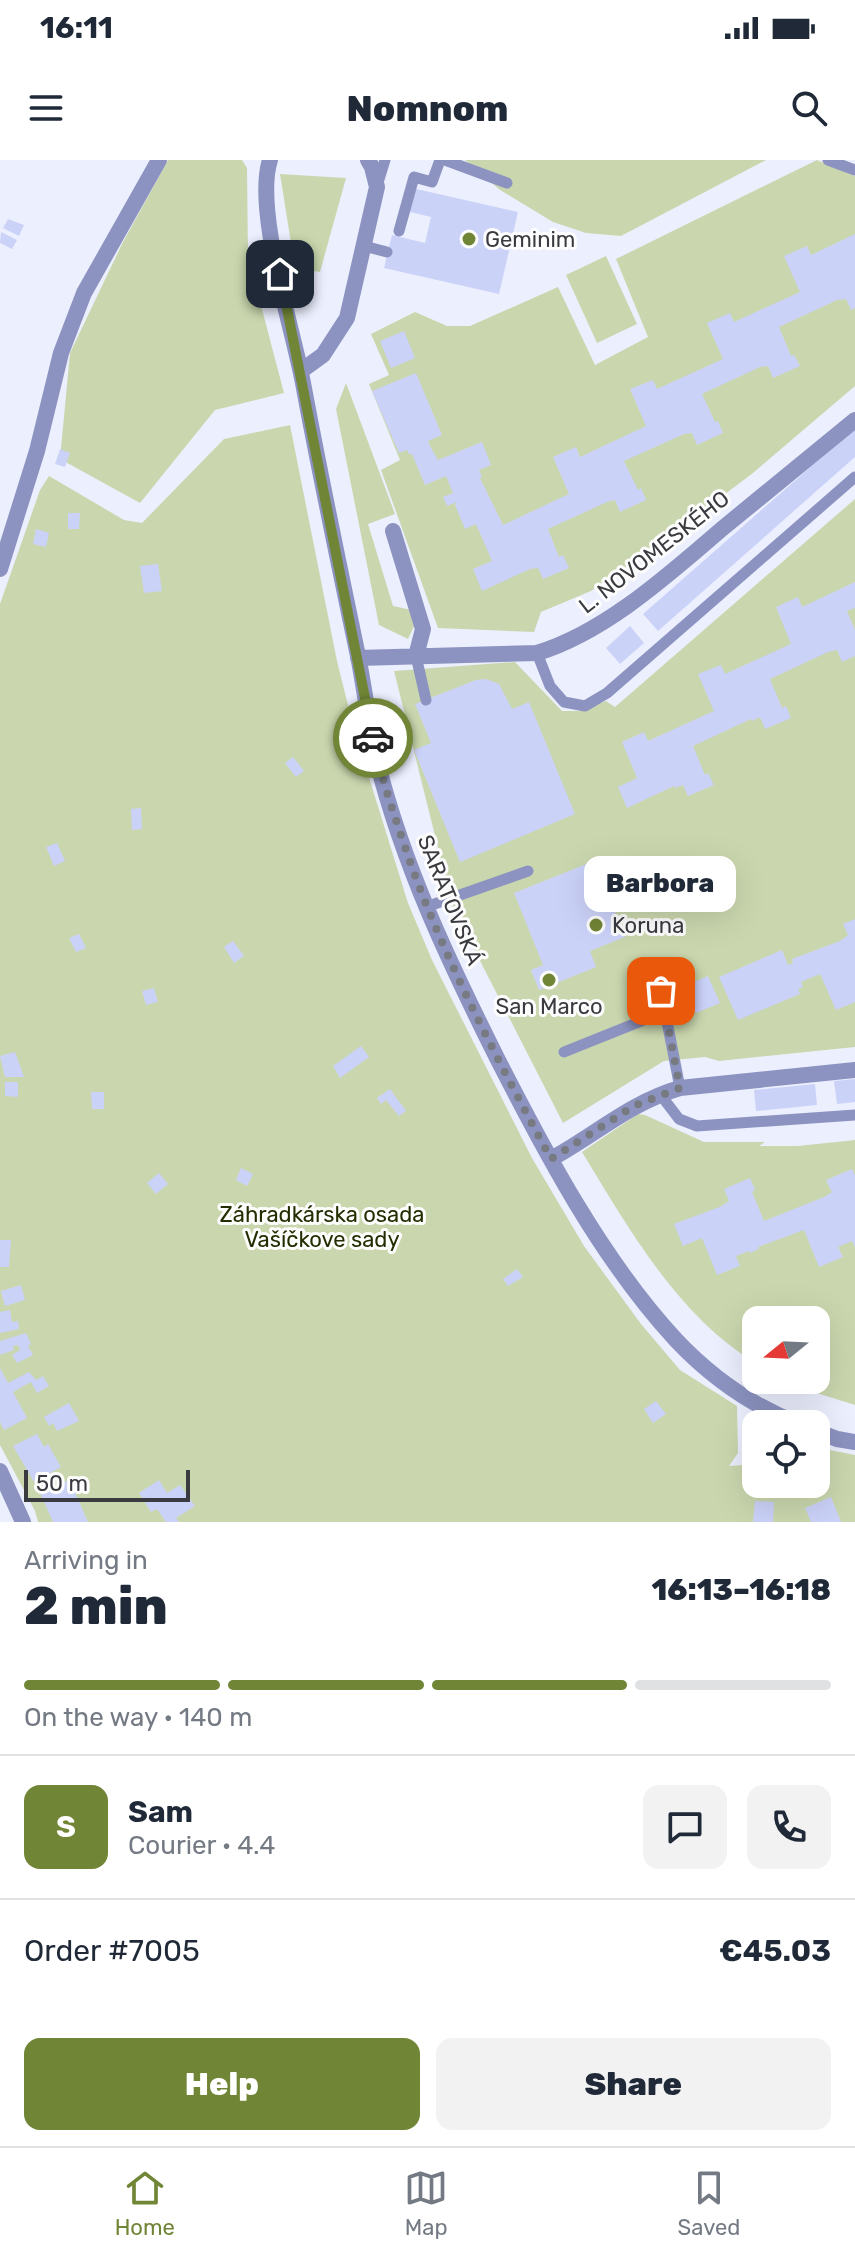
<!DOCTYPE html>
<meta charset="utf-8">
<style>
:root{--surface:#fff;--page:#f2f2f3;--text:#1f2937;--muted:#747a83;--line:#e0e1e3;--accent:#718536}
body{margin:0;font-family:Rubik,sans-serif;background:var(--page);color:var(--text);height:100vh;display:flex;flex-direction:column;font-size:30px;white-space:nowrap}
*{box-sizing:border-box;margin:0}
p{font-size:26px;color:var(--muted)}
.icon{flex:none;width:44px;height:44px;fill:none;stroke:currentColor;stroke-width:2;stroke-linecap:round;stroke-linejoin:round}
.map{position:relative;height:1362px;overflow:hidden}
.side{display:flex;flex-direction:column;background:var(--surface);flex:1}
.side>*{flex:none}
.needle{width:52px;rotate:252deg}
.tools{position:absolute;left:742px;top:1146px;display:grid;gap:16px}
.tools a{display:grid;place-items:center;width:88px;height:88px;border-radius:16px;background:var(--surface);box-shadow:0 8px 32px #0002;font-size:40px}
.scale{position:absolute;left:24px;bottom:20px;width:166px;box-sizing:border-box;padding-left:8px;border:4px solid #3a3b40;border-top:0;font-size:22px;line-height:28px;white-space:nowrap;color:#3a3b40;-webkit-text-stroke:6px #fdfdfd;paint-order:stroke}
.pin{position:absolute;display:grid;place-items:center;width:68px;height:68px;color:#fff;margin:-34px;border-radius:16px;box-shadow:0 4px 12px #0006}
.courier{position:absolute;display:grid;place-items:center;width:80px;height:80px;margin:-40px;border:6px solid #718536;border-radius:50%;background:#fff;color:#222;box-shadow:0 2px 10px #0007}
.bubble{position:absolute;height:56px;border-radius:16px;background:var(--surface);box-shadow:0 8px 32px #0002;font-size:26px;font-weight:800;line-height:56px;text-align:center}
.head em{font-style:normal;font-weight:800}
.head div{display:flex;flex-direction:column-reverse}
.head{display:flex;align-items:center;justify-content:space-between;height:136px;padding:0 24px}
h1{font-size:52px;font-weight:800;line-height:60px}
.bar{display:grid;grid-template-columns:repeat(4,1fr);gap:12px 8px;align-content:center;height:96px;padding:0 24px}
.bar i{height:10px;border-radius:6px;background:var(--line)}
.bar .selected{background:var(--accent)}
.bar p{grid-column:span 4}
.line{display:flex;align-items:center;gap:20px;padding:0 24px;border-top:2px solid var(--line)}
.line div{flex:1}
.round{display:grid;place-items:center;flex:none;width:84px;height:84px;border-radius:16px;background:var(--page)}
.button{display:flex;gap:16px;margin-top:auto;padding:16px 24px}
.button a{flex:1;height:92px;border-radius:16px;background:var(--accent);color:#fff;font-size:32px;font-weight:800;line-height:92px;text-align:center}
.button a+a{background:var(--page);color:var(--text)}
.status{display:flex;justify-content:space-between;align-items:center;height:56px;padding:0 40px;background:var(--surface);direction:ltr}
.status svg{height:22px;fill:currentColor}
header{display:flex;justify-content:space-between;align-items:center;height:104px;padding:0 24px;background:var(--surface);font-size:36px;font-weight:800}
.tab-bar{display:flex;justify-content:space-around;align-items:center;height:112px;border-top:2px solid var(--line);background:var(--surface);font-size:22px;color:var(--muted)}
.tab-bar a{display:grid;justify-items:center;gap:4px}
.tab-bar .selected{color:var(--accent)}
.map>svg:first-child{display:block}
.green{fill:#cad7ae}
.building{fill:#cbd2f8}
.lines{fill:none;stroke-linecap:round;stroke-linejoin:round}
.lane{stroke:#8c93c0;stroke-width:11}
.street{stroke:#8c93c0;stroke-width:16}
.done{stroke:#787a82;stroke-width:8;stroke-dasharray:0 14.4}
.route{stroke:#718536;stroke-width:10}
.poi-dot{fill:#718536;stroke:#fdfdfd;stroke-width:3}
.labels{text-anchor:middle;dominant-baseline:central;stroke-width:6;stroke-linejoin:round;paint-order:stroke}
.poi-label{font-size:22px;fill:#3a3b40;stroke:#fdfdfd;text-anchor:start}
.street-label{font-size:22px;fill:#3a3b40;stroke:#fdfdfd}
.park-label{font-size:22px;fill:#232e00;stroke:#fdfdfd}
</style>
<div class="status"><b>16:11</b><svg viewBox="0 0 49 12"><path d="M0 12V9h3v3zM5 12V6h3v6zM10 12V3h3v9zM15 12V0h3v12zM26 1h20v11H26zM47 4h2v5h-2z"/></svg></div>
<header><svg class="icon" aria-label="menu" viewBox="0 0 24 24"><path d="M4 6h16M4 12h16M4 18h16"/></svg>Nomnom<svg class="icon" aria-label="search" viewBox="0 0 24 24"><circle cx="10" cy="10" r="6"/><path d="M15 15l6 6"/></svg></header>
<div class="map">
<svg width="855" height="1362" viewBox="0 0 855 1362">
<rect width="100%" height="100%" fill="#eceffe"/>
<path class="green" d="M168,0H242L247,8L248,96L284,233L215,250L140,343L60,299L70,193L122,84Z
M465,0H766L621,76L586,73L553,62L500,30Z
M817,0L855,16V226L753,313L644,395L591,431L541,452L534,472L438,468L381,310L400,300L369,224L389,215L371,174L415,152L447,166H470L558,127L595,205L648,177L616,99Z
M280,14L346,18L320,112L295,108Z
M606,96L637,164L597,183L566,115Z
M346,223L395,354L368,364L393,446L421,452L408,479L379,465L336,249Z
M290,265L337,501L354,569L408,743L432,800L532,998L584,1086L641,1164L680,1210L737,1246L738,1293L729,1306L756,1304V1324H816V1292L825,1289L855,1295V1362H38L35,1351L0,1285V444L40,330L49,316L124,360L142,363L224,279Z
M855,339V887L719,901L705,897L664,901L563,963L453,748L394,511L515,502L562,551H579L606,541L615,547Z
M638,954L645,955L704,982H765L759,986H798L855,980V1245L794,1226L784,1220H816V1160H756V1203C679,1158 627,1066 582,992Z"/>
<path class="building" d="M412,28L518,52L499,134L384,108L392,75L425,83L431,57L406,51Z
M8,59L24,65L19,76L3,68Z
M1,72L17,80L12,89L0,83Z
M855,74V148L851,150L846,139L837,140L779,167L791,196L794,195L800,206L773,218L768,206L760,207L702,234L715,262L718,261L723,273L697,285L692,273L684,274L624,301L638,330L641,328L646,340L620,352L615,340L607,342L548,369L559,397L563,395L569,408L543,419L538,408L530,409L482,431L473,409L492,401L476,364L465,369L455,345L457,342L447,346L443,337L453,333L446,316L425,325L412,294H409L407,290L399,293L372,231L416,213L442,275L428,281L430,286L438,300L482,282L491,305L479,310L482,317L480,318L503,365L569,334L553,297L576,287L580,297L646,266L630,229L653,220L657,229L723,199L707,163L730,153L734,162L800,132L784,96L807,86L811,95Z
M404,171L415,198L391,208L380,181Z
M855,268V297L658,471L643,454Z
M60,289L70,293L65,307L55,304Z
M68,353H80L79,369H68Z
M36,369L49,373L46,387L33,384Z
M158,404L162,431L144,433L140,406Z
M855,422V448L847,451L855,470V496L842,502L837,490L828,492L770,519L782,548L786,546L791,558L765,569L760,557L752,561L751,559L693,586L705,615L708,613L714,625L688,636L683,625L675,628L674,626L627,648L618,627L637,618L622,582L644,572L648,581L714,551L698,514L721,505L725,514L791,484L776,447L798,437L802,447Z
M630,466L644,483L620,504L606,488Z
M486,519L499,524L512,549L529,542L575,654L460,702L414,590L431,583L415,544L476,520Z
M293,597L304,611L296,617L285,603Z
M141,648L142,669L132,670L131,649Z
M57,683L65,701L54,706L46,687Z
M594,701L625,777L590,791L596,807L539,830L531,810L543,805L514,733Z
M855,759V842L836,850L820,814L801,822L803,827L798,829L800,834L738,860L719,817L782,790L788,805L793,803L792,799L840,781L848,775L843,764Z
M79,774L86,788L76,792L69,778Z
M233,781L244,796L234,803L224,787Z
M708,816L720,843L696,853L684,826Z
M154,828L158,842L146,845L142,831Z
M361,886L369,897L340,918L333,906Z
M15,892L24,917H5L0,896Z
M855,919V942L837,944L834,921Z
M5,922H18V937L5,936Z
M815,924L817,945L756,951L754,930Z
M390,929L406,951L399,956L386,940L381,944L377,938Z
M91,932H104V949H92Z
M241,1008L253,1014L247,1026L236,1020Z
M852,1009L855,1016V1088L852,1081L838,1087L843,1097L819,1107L804,1070L758,1087L759,1089L750,1093L749,1091L736,1096L740,1106L717,1115L702,1078L683,1086L674,1064L722,1046L729,1041L724,1029L750,1018L755,1030L752,1032L764,1061L824,1037L832,1032L826,1020Z
M159,1013L168,1024L156,1034L147,1023Z
M0,1080H11L9,1107H0Z
M517,1109L523,1117L508,1126L503,1119Z
M21,1125L25,1140L5,1146L1,1131Z
M10,1150L12,1162L18,1161L19,1169L0,1173V1152Z
M26,1173L31,1184L28,1186L33,1195L17,1203L12,1195L20,1190L18,1185L13,1186L14,1190L0,1195V1181Z
M0,1208L8,1223L29,1212L36,1220L43,1216L49,1226L37,1233L31,1222L13,1232L27,1258L4,1270L0,1262Z
M656,1241L666,1254L653,1263L644,1249Z
M69,1243L79,1261L57,1271L53,1263L49,1266L44,1257Z
M37,1274L44,1287L48,1284L61,1307L34,1322L13,1286Z
M69,1320L77,1337L88,1362H53L40,1333Z
M159,1320L167,1333L180,1325L195,1346L176,1358L179,1362H166L157,1349L151,1352L139,1333Z
M831,1337L841,1362H811L805,1348Z
M755,1341L774,1342L773,1362H753Z"/>
<g class="lines">
<path class="lane" d="M445,0L507,23
M828,0L855,10
M377,26L385,0
M399,71L414,17L432,22L440,0
M364,86L387,92
M537,493L550,526L564,542L585,546L607,533L855,317
M416,496L426,540
M426,747L528,711
M661,831L680,928
M564,892L664,852
M660,934L679,959L697,966L855,955"/>
<path class="street" d="M270,0C254,49 293,169 303,223C320,315 339,405 358,496C365,531 369,567 377,601C403,705 449,802 497,898C546,994 602,1100 676,1180C710,1216 752,1246 799,1264
M301,211L323,195L347,158L377,27L372,7L368,0
M393,371L423,469L416,496
M0,409L37,291L61,193L84,133L159,0
M358,498L537,493C606,472 669,414 723,368C767,332 811,296 855,260
M551,999C595,975 631,942 680,928L855,910
M816,1271L837,1279L855,1282
M0,1311L23,1362"/>
</g>
<g class="lines">
<path class="done" d="M373,578C379,608 388,637 398,666C435,783 493,891 551,999L634,946L680,928L661,831"/>
<path class="route" d="M280,114L373,578"/>
</g>
<g class="poi-dot">
<circle cx="469" cy="79" r="8"/>
<circle cx="596" cy="765" r="8"/>
<circle cx="549" cy="820" r="8"/>
</g>
<g class="labels">
<g class="poi-label">
<text x="485" y="79">Geminim</text>
<text x="612" y="765">Koruna</text>
<text x="549" y="846" text-anchor="middle">San Marco</text>
</g>
<g class="street-label">
<text transform="translate(654 392) rotate(-38)">L. NOVOMESKÉHO</text>
<text transform="translate(450 740) rotate(68)">SARATOVSKÁ</text>
</g>
<g class="park-label">
<text x="322" y="1054">Záhradkárska osada<tspan x="322" dy="25">Vašíčkove sady</tspan></text>
</g>
</g>
</svg>
<div class="tools">
<a><svg class="needle" viewBox="-14 -14 28 28"><path d="M0-13l5 13h-10z" fill="#e53935"/><path d="M0 13l5-13h-10z" fill="#747a83"/></svg></a>
<a><svg class="icon" aria-label="locate" viewBox="0 0 24 24"><circle cx="12" cy="12" r="6"/><path d="M12 2v4M12 18v4M2 12h4M18 12h4"/></svg></a>
</div>
<div class="scale">50 m</div>
<div class="pin" style="left:661px;top:831px;background:#ea580c"><svg class="icon" aria-label="bag" viewBox="0 0 24 24"><path d="M5 8h14l-1 12H6zM9 8a3 3 0 0 1 6 0"/></svg></div>
<div class="pin" style="left:280px;top:114px;background:#1f2937"><svg class="icon" aria-label="home" viewBox="0 0 24 24"><path d="M3 11l9-7 9 7M6 9v11h12V9"/></svg></div>
<div class="courier" style="left:373px;top:578px"><svg class="icon" aria-label="car" viewBox="0 0 24 24"><path d="M5 17H2v-5l4-1 3-4h7l3 4 3 1v5h-3M9 17h6M6 11h13"/><circle cx="7" cy="17" r="2"/><circle cx="17" cy="17" r="2"/></svg></div>
<div class="bubble" style="left:584px;top:696px;width:152px">Barbora</div>
</div>
<section class="side">
<div class="head"><div><h1>2 min</h1><p>Arriving in</p></div><em>16:13–16:18</em></div>
<div class="bar"><i class="selected"></i><i class="selected"></i><i class="selected"></i><i></i><p>On the way · 140 m</p></div>
<div class="line" style="height:144px"><b class="round" style="background:var(--accent);color:#fff">S</b><div><b>Sam</b><p>Courier · 4.4</p></div><a class="round"><svg class="icon" aria-label="chat" viewBox="0 0 24 24"><path d="M4 5h16v11H9l-5 4z"/></svg></a><a class="round"><svg class="icon" aria-label="phone" viewBox="0 0 24 24"><path d="M5 4h4l2 5-3 2q2 4 5 5l2-3 5 2v4C11 20 4 13 5 4z"/></svg></a></div>
<div class="line" style="height:104px"><div>Order #7005</div><b>€45.03</b></div>
<div class="button"><a>Help</a><a>Share</a></div>
</section>
<nav class="tab-bar">
<a class="selected"><svg class="icon" aria-label="home" viewBox="0 0 24 24"><path d="M3 11l9-7 9 7M6 9v11h12V9"/></svg>Home</a>
<a><svg class="icon" aria-label="map" viewBox="0 0 24 24"><path d="M3 6l6-2 6 2 6-2v14l-6 2-6-2-6 2zM9 4v14M15 6v14"/></svg>Map</a>
<a><svg class="icon" aria-label="saved" viewBox="0 0 24 24"><path d="M7 4h10v16l-5-4-5 4z"/></svg>Saved</a>
</nav>
